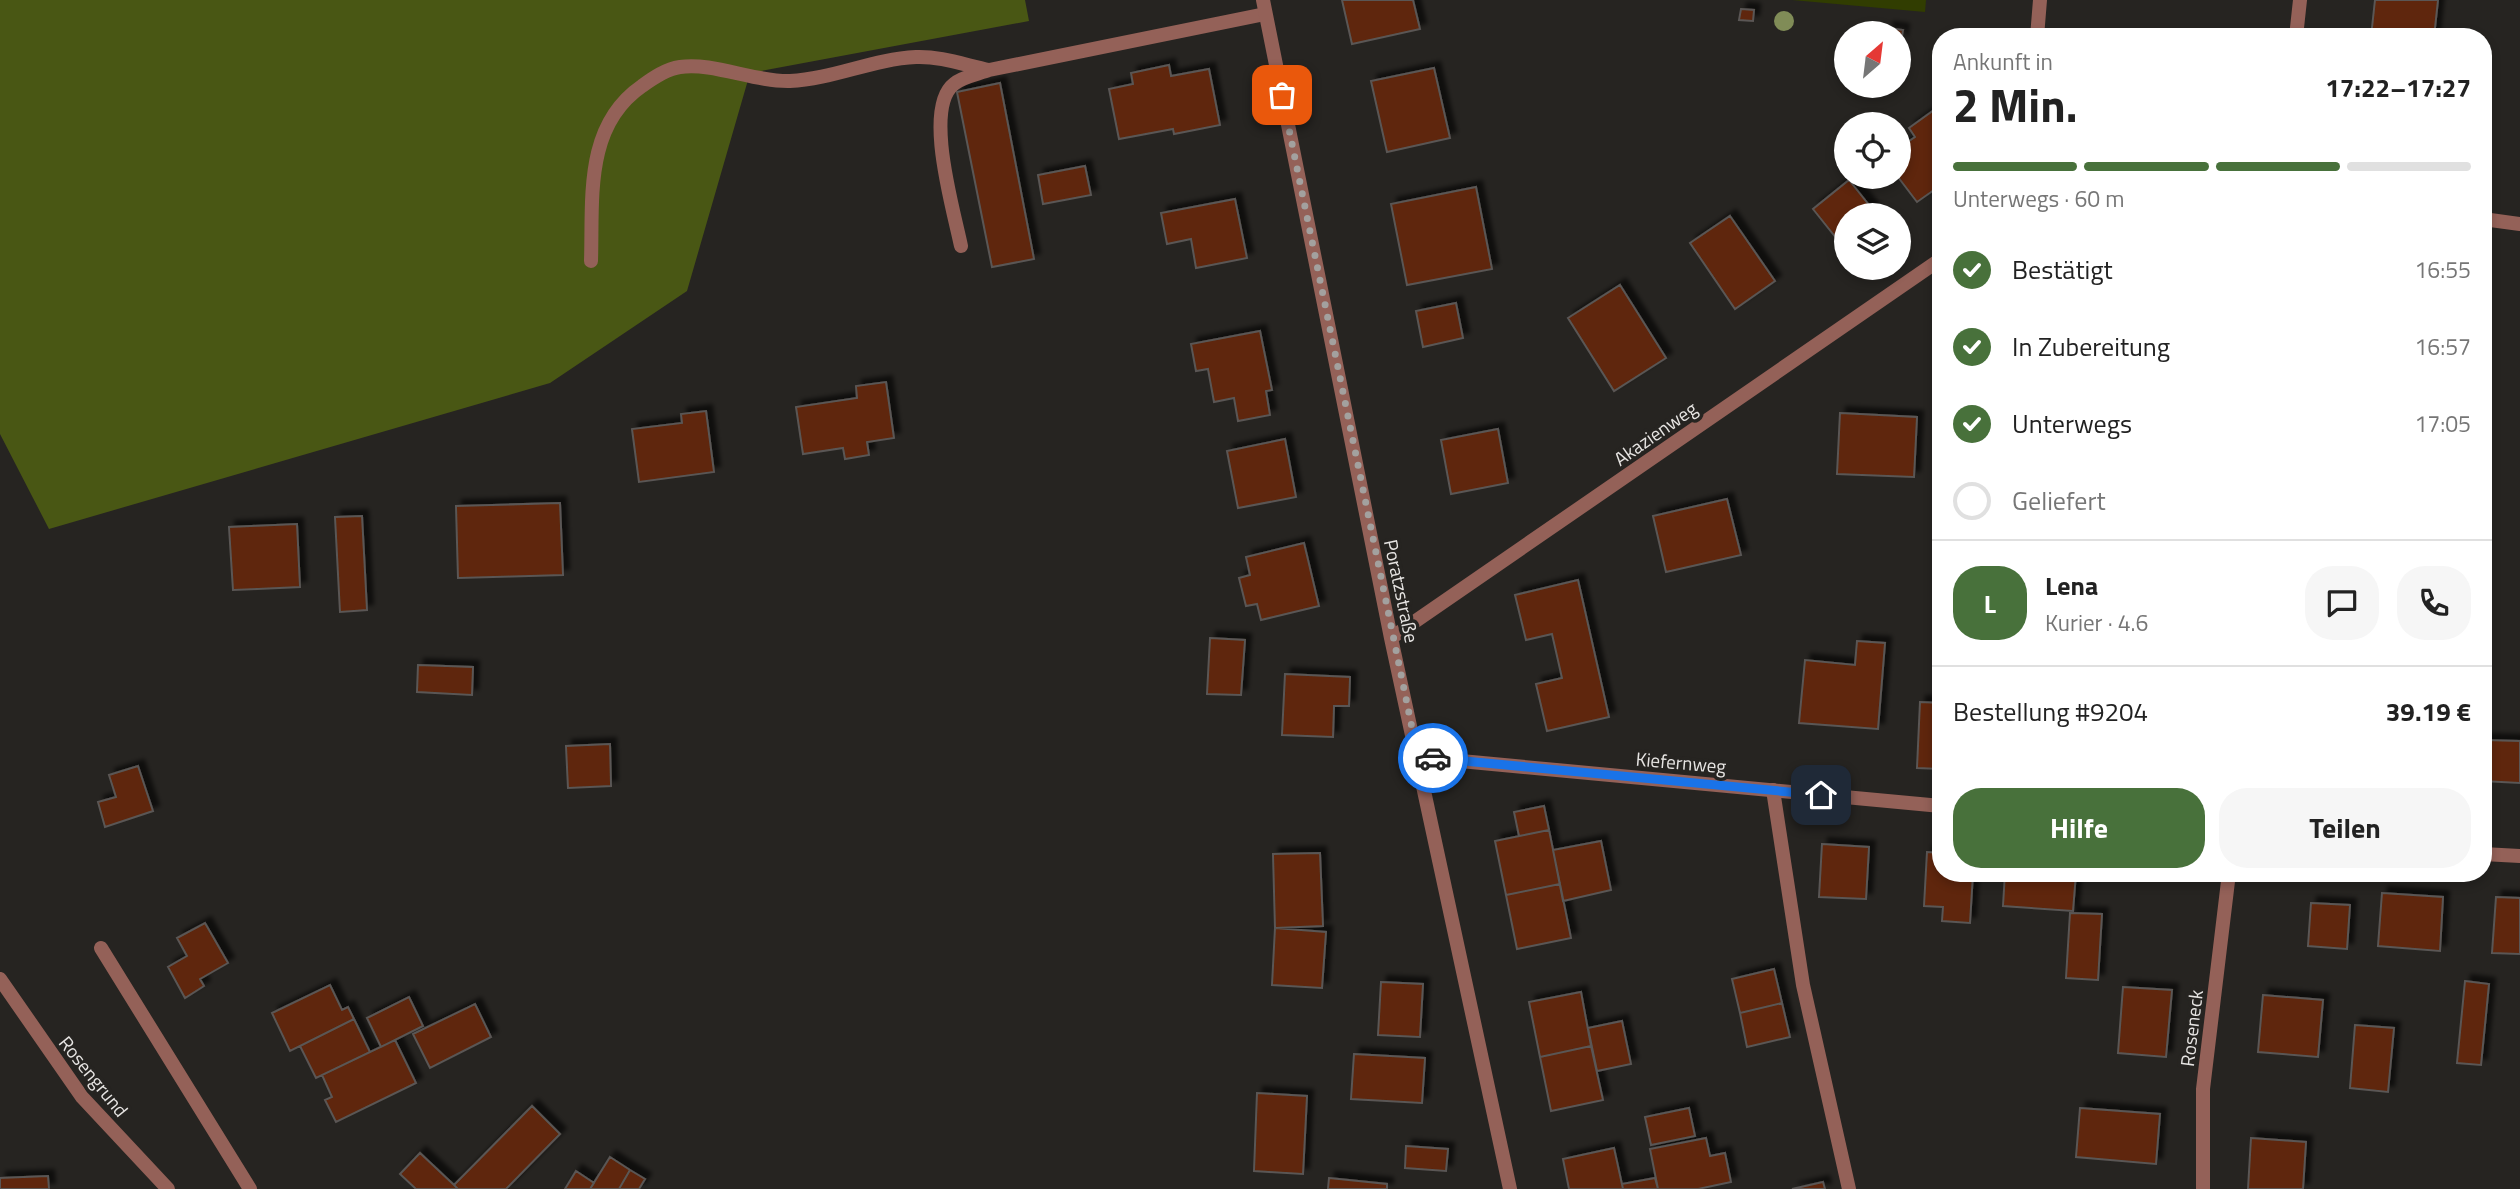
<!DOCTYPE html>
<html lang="de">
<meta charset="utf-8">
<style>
:root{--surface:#fff;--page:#f6f6f6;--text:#222;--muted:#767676;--line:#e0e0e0;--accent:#48713b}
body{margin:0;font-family:"Titillium Web",sans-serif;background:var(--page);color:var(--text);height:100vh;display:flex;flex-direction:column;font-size:26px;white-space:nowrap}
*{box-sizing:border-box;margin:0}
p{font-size:23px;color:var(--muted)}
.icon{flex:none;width:38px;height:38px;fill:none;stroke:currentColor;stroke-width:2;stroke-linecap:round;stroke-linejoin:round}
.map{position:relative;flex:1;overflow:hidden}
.drawer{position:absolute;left:1932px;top:28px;width:560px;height:854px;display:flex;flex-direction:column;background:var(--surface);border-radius:28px;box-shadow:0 4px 10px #0003}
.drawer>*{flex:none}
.needle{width:46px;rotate:28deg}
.controls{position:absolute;left:1834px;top:21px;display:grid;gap:14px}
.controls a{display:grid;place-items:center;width:77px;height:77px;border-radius:50%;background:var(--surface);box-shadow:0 4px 10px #0003;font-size:35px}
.pin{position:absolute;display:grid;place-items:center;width:60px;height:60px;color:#fff;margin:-30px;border-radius:14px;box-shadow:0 4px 10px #0006}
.courier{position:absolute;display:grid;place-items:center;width:70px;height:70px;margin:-35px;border:5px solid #1a73e8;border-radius:50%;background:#fff;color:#222;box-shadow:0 2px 9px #0007}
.headline em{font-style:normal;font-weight:700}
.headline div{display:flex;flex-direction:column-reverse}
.headline{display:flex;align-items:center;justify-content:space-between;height:119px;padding:0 21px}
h1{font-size:46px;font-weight:700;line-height:52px}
.bar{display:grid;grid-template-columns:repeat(4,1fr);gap:10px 7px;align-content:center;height:84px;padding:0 21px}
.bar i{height:9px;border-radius:5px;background:var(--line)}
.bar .active{background:var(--accent)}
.bar p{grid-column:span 4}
.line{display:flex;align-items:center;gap:18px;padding:0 21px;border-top:2px solid var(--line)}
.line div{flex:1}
.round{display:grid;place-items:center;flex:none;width:74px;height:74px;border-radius:28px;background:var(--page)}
ol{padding:0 21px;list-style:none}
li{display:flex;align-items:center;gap:21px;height:77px}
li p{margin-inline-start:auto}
li .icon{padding:7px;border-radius:50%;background:var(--accent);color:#fff;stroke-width:4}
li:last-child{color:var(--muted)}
li i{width:38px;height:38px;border:4px solid var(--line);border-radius:50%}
.primary-button{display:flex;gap:14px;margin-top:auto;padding:14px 21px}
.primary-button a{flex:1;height:80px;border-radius:28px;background:var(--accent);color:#fff;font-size:28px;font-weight:700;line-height:80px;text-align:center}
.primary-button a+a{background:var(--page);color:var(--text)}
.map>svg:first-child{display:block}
.green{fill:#313d01}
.forest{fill:#495714}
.building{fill:#5e2509;stroke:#5a5654;stroke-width:2;filter:url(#shadow)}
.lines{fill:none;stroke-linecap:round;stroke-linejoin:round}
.lane{stroke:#946158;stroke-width:14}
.street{stroke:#946158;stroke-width:14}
.tree{fill:#808c57}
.done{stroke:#a3a19f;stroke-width:7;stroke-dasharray:0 12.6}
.route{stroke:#1a73e8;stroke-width:9}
.labels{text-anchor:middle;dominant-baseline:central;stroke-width:7;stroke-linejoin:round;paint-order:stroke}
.street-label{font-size:19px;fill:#e7e5e3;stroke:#262421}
</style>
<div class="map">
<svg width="2520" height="1189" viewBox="0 0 2520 1189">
<defs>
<filter id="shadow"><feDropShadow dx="6" dy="-6" stdDeviation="2" flood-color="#0009"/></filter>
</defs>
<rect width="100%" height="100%" fill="#262421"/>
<path class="green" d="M1792,0H1926L1925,12Z"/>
<path class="forest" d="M0,0H1025L1029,21L750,73L687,291L550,383L49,529L0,434Z"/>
<path class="building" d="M1342,0H1413L1420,29L1352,44Z
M2375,0H2438L2434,37H2371Z
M1741,9L1754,10L1753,21L1739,20Z
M1888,28L1903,30L1901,42L1899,33H1888Z
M1169,65L1171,76L1209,69L1220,125L1174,134L1173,129L1119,139L1109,89L1133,84L1131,73Z
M1434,68L1450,138L1387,152L1371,81Z
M1000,83L1034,259L992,267L957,92Z
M1941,105V185L1917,202L1898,177L1899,148L1915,137L1909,128Z
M1085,166L1091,195L1043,204L1038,175Z
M1849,180L1877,215H1846V240L1841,244L1813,209Z
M1476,187L1492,269L1407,285L1391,204Z
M1235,199L1247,258L1196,268L1191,239L1167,244L1161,213Z
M1730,216L1775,281L1735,309L1690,243Z
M1620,285L1666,358L1614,391L1568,318Z
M1456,303L1463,338L1423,347L1416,311Z
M1260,331L1272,390L1266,391L1270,415L1238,421L1234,398L1214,402L1208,369L1196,371L1191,344Z
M886,382L894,438L867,442L869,455L845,459L843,448L803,454L796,407L857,398L856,386Z
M706,411L714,472L639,482L632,429L682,423L681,414Z
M1840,413L1917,417L1914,477L1837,474Z
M1498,429L1508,483L1451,494L1441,440Z
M1285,439L1296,497L1238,508L1227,451Z
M1727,499L1741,555L1666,572L1653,516Z
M560,503L563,575L458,578L456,506Z
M362,516L367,610L340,612L335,517Z
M297,524L300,587L233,590L229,527Z
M1304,543L1319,606L1261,620L1257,604L1246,606L1239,578L1250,575L1246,557Z
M1578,580L1609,717L1547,731L1536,684L1562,678L1552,634L1526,640L1515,595Z
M1210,638L1245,640L1241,695L1207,694Z
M1857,641L1885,643L1878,729L1799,723L1805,660L1855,665Z
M418,665L473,667L472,695L417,692Z
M1285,674L1350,677L1349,706H1334L1333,737L1282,735Z
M1920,702L1941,703V769L1917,768Z
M2483,740L2520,741V783L2483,781Z
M610,744L611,786L568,788L566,746Z
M138,766L153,811L105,827L98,802L116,797L109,775Z
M1544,806L1549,830L1519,836L1514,812Z
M1549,830L1560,884L1506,895L1495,841Z
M1601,841L1611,890L1563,901L1553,850Z
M1822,844L1869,847L1866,899L1819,897Z
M1927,852L1941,853V873H1973L1970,923L1942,921L1943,907L1924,906Z
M1320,853L1323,926L1275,928L1273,854Z
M2005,873H2076L2073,911L2003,906Z
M1560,884L1571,938L1517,949L1506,895Z
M2382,893L2443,897L2440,951L2378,946Z
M2496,897L2520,898V954L2492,953Z
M2311,903L2350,905L2347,949L2308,946Z
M2070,913L2102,914L2098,980L2066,978Z
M205,923L228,963L200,979L204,986L185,998L168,967L187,956L177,938Z
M1275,928L1326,932L1322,988L1272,985Z
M1774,969L1782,1003L1740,1013L1732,979Z
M2465,981L2489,984L2481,1065L2457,1063Z
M1381,982L1423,984L1420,1037L1378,1035Z
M330,985L342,1010L348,1007L354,1019L290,1051L272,1013Z
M2123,987L2172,990L2166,1057L2118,1053Z
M1581,992L1591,1046L1540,1057L1529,1002Z
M2263,995L2323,1000L2318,1057L2258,1052Z
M409,997L423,1026L381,1047L367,1018Z
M1782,1003L1790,1037L1747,1047L1740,1013Z
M475,1004L491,1037L430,1068L413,1034Z
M354,1019L370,1052L316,1078L300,1046Z
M1622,1021L1631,1064L1597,1071L1588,1028Z
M2355,1025L2394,1028L2388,1092L2350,1088Z
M395,1040L416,1083L336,1122L325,1100L332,1097L322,1075Z
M1591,1046L1603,1100L1551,1111L1540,1057Z
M1354,1054L1425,1058L1422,1103L1351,1099Z
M1257,1093L1307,1096L1303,1174L1254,1171Z
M532,1106L560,1134L506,1189H458L454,1185Z
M1689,1108L1695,1136L1651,1145L1645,1117Z
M2080,1108L2160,1114L2156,1164L2076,1157Z
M1706,1138L1710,1156L1725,1153L1731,1182L1698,1189H1658L1650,1149Z
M2251,1138L2306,1142L2303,1189H2248Z
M1406,1146L1448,1149L1446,1171L1405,1168Z
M1614,1148L1623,1189H1569L1563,1159Z
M420,1153L454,1185L458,1189H416L400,1174Z
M610,1157L630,1170L619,1189H590Z
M630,1170L645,1179L639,1189H619Z
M576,1171L594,1183L590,1189H565Z
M48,1176L49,1189H0V1178Z
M1329,1178L1387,1184V1189H1328Z
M1655,1178L1658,1189H1623L1622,1184Z
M1823,1182L1825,1189H1792Z"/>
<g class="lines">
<path class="lane" d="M2037,37L2040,0
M961,246C954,211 923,108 954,84C962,77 978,74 989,70L1265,14
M591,261C593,198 584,126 642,86C653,78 666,69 680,67C713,62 754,82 790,81C833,79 873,59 916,57C940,56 965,65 989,70
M1773,790L1803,985L1849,1189
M101,948L250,1189
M0,979L82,1097L168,1189"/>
<path class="street" d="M1263,0L1391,638L1510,1189
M2296,37L2300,0
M2483,219L2520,224
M1391,638L1941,259
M1418,757L1941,806
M2483,854L2520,856
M2203,1189V1089L2229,873"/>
</g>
<circle class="tree" cx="1784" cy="21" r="10"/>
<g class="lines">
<path class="done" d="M1282,95L1418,757L1433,758"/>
<path class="route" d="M1433,758L1821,795"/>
</g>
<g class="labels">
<g class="street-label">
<text transform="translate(1655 433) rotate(-35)">Akazienweg</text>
<text transform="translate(1402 591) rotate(78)">Poratzstraße</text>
<text transform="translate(1681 762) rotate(5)">Kiefernweg</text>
<text transform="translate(2191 1028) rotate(-83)">Roseneck</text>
<text transform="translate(94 1076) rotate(51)">Rosengrund</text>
</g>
</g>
</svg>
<div class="controls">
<a><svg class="needle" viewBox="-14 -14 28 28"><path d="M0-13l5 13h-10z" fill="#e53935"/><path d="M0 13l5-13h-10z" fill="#767676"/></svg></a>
<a><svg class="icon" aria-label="locate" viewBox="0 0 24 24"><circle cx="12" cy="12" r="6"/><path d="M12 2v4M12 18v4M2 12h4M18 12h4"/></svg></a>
<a><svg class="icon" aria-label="layers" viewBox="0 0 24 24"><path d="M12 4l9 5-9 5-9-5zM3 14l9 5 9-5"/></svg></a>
</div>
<div class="pin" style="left:1282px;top:95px;background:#ea580c"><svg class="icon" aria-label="bag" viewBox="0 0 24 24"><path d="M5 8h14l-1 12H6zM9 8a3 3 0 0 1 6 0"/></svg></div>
<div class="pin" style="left:1821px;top:795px;background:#1f2937"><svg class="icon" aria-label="home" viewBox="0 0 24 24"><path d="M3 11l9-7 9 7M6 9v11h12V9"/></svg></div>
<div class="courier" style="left:1433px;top:758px"><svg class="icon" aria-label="car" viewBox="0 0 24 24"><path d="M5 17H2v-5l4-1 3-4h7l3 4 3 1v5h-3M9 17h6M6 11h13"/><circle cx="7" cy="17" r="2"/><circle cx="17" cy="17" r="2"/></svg></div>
<section class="drawer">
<div class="headline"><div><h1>2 Min.</h1><p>Ankunft in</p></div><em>17:22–17:27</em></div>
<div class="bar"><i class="active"></i><i class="active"></i><i class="active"></i><i></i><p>Unterwegs · 60 m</p></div>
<ol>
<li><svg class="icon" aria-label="check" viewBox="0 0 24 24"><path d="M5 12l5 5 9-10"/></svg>Bestätigt<p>16:55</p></li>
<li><svg class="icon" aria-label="check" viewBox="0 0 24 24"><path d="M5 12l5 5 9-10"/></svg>In Zubereitung<p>16:57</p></li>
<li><svg class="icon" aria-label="check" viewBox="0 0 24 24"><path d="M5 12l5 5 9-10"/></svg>Unterwegs<p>17:05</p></li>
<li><i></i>Geliefert</li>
</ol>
<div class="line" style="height:126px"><b class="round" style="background:var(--accent);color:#fff">L</b><div><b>Lena</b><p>Kurier · 4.6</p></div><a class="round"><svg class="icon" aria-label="chat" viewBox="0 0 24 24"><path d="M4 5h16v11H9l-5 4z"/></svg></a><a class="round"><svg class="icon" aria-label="phone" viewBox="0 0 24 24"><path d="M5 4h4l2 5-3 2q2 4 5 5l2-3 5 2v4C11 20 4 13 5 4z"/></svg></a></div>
<div class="line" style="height:91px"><div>Bestellung #9204</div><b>39.19 €</b></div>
<div class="primary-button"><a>Hilfe</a><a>Teilen</a></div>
</section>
</div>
